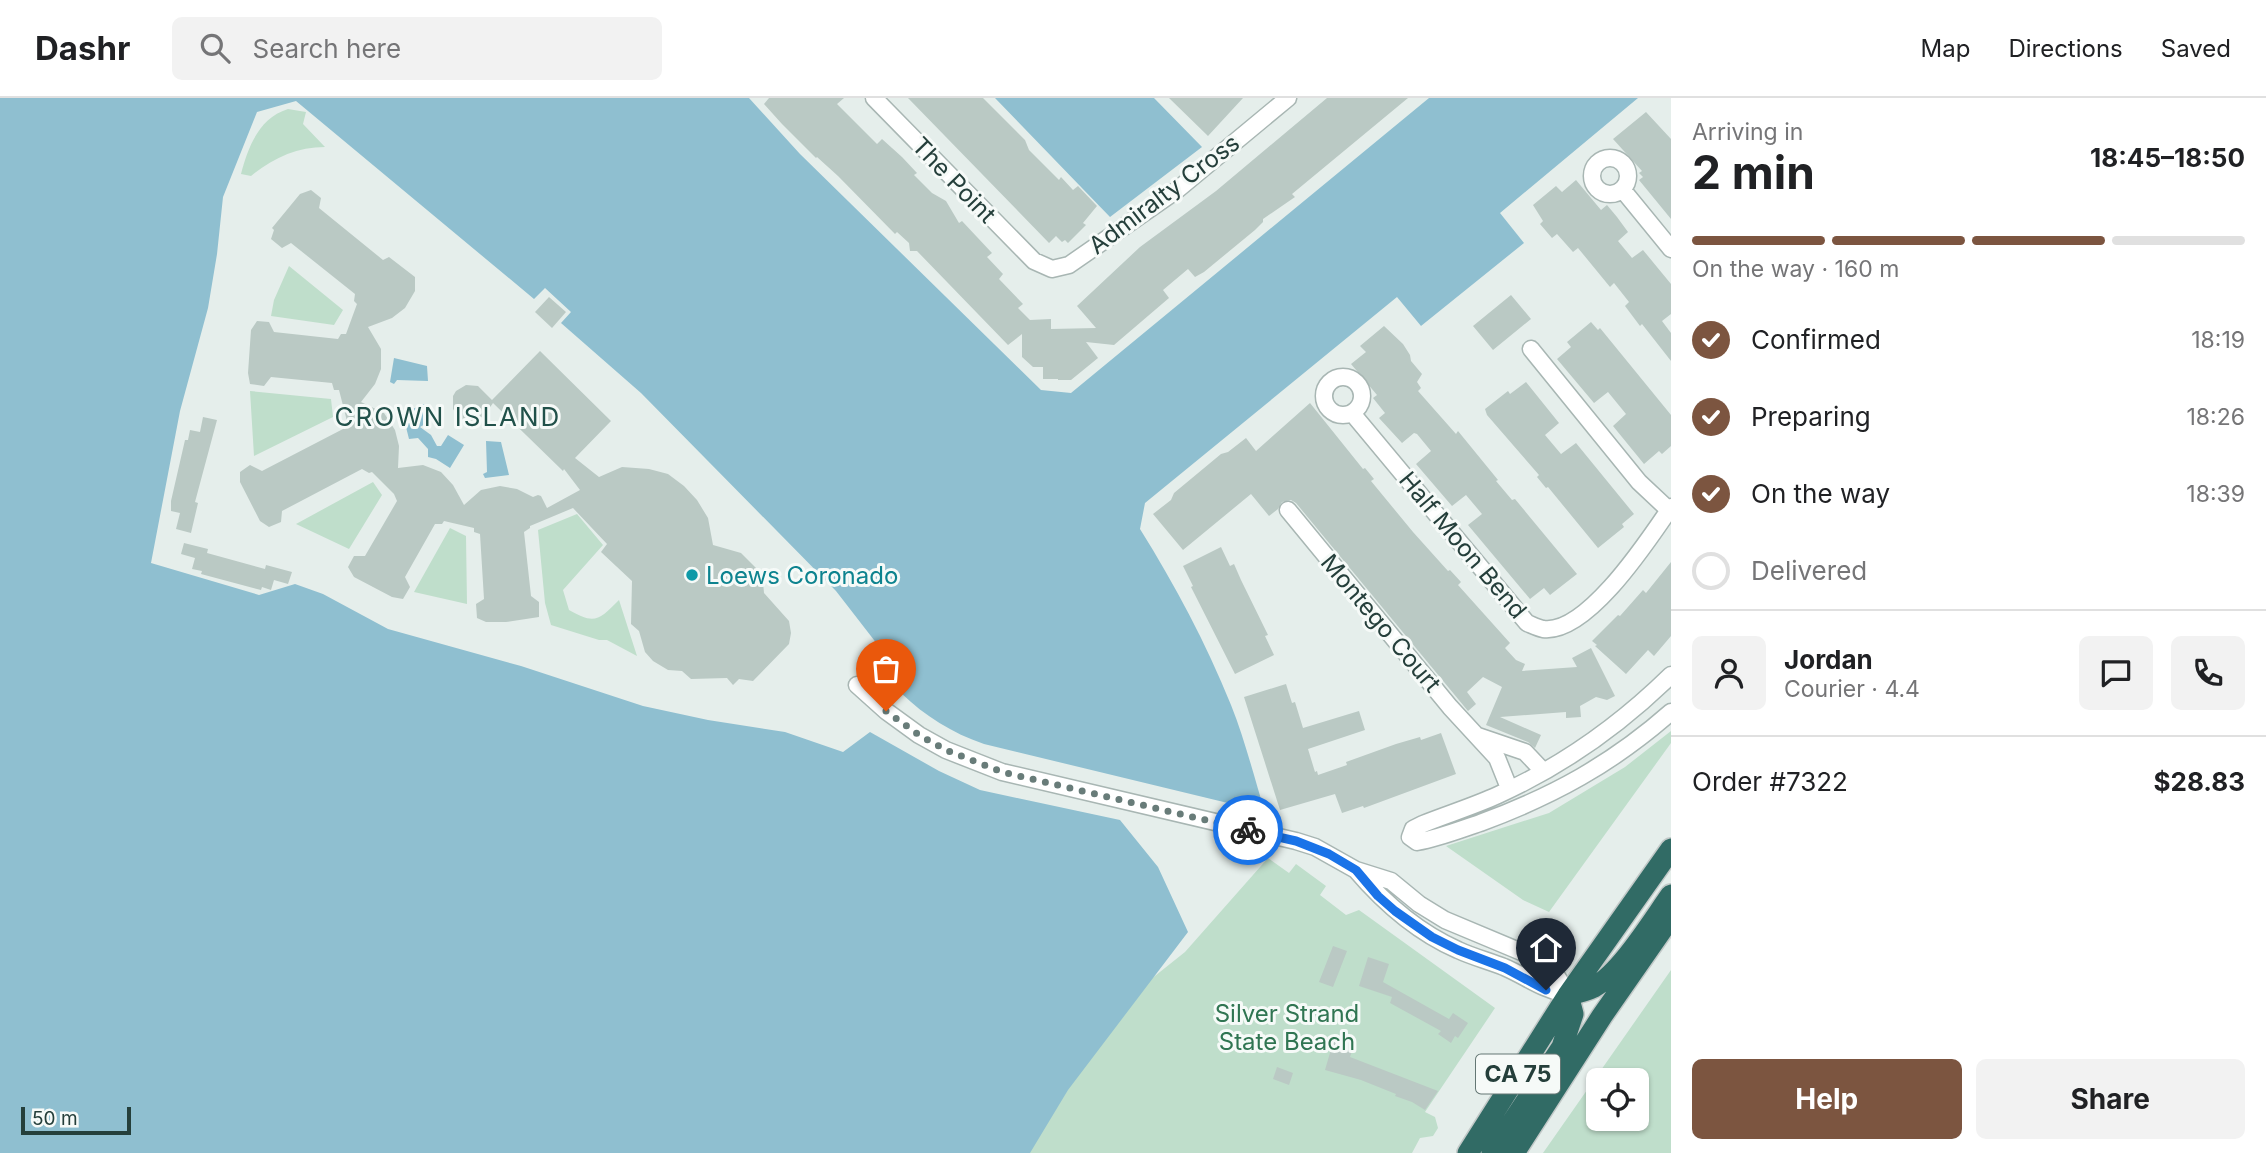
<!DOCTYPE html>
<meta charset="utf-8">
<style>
:root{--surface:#fff;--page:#f2f2f2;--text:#202124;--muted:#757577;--line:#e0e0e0;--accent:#7c5540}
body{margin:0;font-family:Inter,sans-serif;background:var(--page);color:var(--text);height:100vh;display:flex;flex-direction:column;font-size:26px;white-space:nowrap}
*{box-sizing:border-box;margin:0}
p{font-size:23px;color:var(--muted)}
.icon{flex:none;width:38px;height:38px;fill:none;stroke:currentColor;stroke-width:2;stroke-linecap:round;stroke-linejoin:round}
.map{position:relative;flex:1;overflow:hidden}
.details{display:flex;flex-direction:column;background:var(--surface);width:595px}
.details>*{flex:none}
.fabs{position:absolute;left:1586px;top:970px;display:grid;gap:14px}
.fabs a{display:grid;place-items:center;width:63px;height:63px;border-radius:10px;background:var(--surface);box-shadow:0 2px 5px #0004;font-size:35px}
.scale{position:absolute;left:21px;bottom:18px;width:110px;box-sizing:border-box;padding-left:7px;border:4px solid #253f3b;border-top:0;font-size:19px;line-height:24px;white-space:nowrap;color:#253f3b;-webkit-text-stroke:5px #f6faf8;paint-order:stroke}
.pin{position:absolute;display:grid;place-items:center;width:60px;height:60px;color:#fff;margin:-72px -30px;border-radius:50% 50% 50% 0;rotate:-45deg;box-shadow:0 0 7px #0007}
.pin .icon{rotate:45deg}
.courier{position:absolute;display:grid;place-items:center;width:70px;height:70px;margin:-35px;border:5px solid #1a73e8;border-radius:50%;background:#fff;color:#222;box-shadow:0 2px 9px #0007}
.head em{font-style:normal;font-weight:700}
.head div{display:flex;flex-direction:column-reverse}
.head{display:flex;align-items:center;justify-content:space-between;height:119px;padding:0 21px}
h1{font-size:46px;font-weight:700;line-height:52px}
.bar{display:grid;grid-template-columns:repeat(4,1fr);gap:10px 7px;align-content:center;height:84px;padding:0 21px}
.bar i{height:9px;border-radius:5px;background:var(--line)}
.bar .current{background:var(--accent)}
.bar p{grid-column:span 4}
.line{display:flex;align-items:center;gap:18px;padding:0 21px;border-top:2px solid var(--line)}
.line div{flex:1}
.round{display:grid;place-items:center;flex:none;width:74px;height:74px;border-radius:10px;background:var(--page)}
ol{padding:0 21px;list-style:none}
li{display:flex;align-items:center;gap:21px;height:77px}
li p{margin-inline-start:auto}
li .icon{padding:7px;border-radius:50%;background:var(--accent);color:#fff;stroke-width:4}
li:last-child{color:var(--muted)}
li i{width:38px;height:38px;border:4px solid var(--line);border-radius:50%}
.button{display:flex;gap:14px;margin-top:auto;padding:14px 21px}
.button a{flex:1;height:80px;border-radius:10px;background:var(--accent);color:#fff;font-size:28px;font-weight:700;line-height:80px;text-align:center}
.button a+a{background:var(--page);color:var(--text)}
header{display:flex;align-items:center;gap:42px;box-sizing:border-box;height:98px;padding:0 35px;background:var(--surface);border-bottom:2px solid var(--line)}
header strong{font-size:33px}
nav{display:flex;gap:38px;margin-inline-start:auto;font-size:24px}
.search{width:490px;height:63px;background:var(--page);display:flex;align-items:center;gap:18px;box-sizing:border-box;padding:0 24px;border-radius:10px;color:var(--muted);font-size:26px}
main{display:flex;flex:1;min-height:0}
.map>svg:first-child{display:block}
.green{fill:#bfdecb;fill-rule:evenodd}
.water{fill:#8fbfd0}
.building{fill:#bac9c4}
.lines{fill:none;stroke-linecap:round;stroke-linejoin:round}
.minor-casing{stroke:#a8b6b3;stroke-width:19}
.highway-casing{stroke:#c2c9c8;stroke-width:24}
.minor{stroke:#fff;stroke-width:16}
.highway{stroke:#316b65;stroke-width:21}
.done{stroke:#687c79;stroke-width:7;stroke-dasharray:0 12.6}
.route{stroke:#1a73e8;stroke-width:9}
.culture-dot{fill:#0f9aa8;stroke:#f6faf8;stroke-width:2.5}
.labels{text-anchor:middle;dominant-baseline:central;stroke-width:6;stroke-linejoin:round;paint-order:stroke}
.shield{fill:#f6faf8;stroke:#647774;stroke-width:2}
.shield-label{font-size:23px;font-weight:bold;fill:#253f3b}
.street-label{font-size:24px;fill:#253f3b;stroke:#f6faf8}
.culture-label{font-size:24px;fill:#0d838f;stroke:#f6faf8;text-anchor:start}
.park-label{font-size:24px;fill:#307552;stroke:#f6faf8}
.neighbourhood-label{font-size:26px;letter-spacing:2px;fill:#21514a;stroke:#f6faf8}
</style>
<header>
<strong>Dashr</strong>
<div class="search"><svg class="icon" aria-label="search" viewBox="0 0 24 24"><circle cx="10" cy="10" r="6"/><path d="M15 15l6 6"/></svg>Search here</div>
<nav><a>Map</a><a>Directions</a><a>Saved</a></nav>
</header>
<main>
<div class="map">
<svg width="1671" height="1055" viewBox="0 0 1671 1055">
<rect width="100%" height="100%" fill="#e5eeeb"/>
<path class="green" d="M288,11L306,14L303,26L325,49C297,49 273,60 251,78L241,76C248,49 259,20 288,11Z
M289,168L343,212L334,227L271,218L274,202Z
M250,293L331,301L333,319L254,358Z
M373,384L382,397L349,451L296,426Z
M577,416L603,447L563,492L569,512C595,527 599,522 619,502L637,558L607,542H599L551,527L545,505L538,432Z
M450,430L466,438L467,506L414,494Z
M1671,633V645L1549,814L1523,802L1446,748L1549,715L1625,669Z
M1268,760L1289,775L1296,766L1326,788L1320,797L1346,817L1359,812L1495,910L1425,1014L1435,1019L1438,1030L1433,1038L1420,1040L1412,1055H1027L1106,917L1185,854Z
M1671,872V1055H1543ZM1598,982H1636V1020H1598Z"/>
<path class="water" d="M0,0H749L800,56L1041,292L1071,295L1429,0H1638L1500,115L1524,145L1421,228L1397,199L1145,405L1140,431C1175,487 1206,545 1231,607C1245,642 1254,679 1265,714L984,646C952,635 925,618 901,595L905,582L836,493L641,295L561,225L571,214L545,190L534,201L296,3L257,14L223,99L217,156L208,210L180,313L151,465L259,497L295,486L323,496L388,531L521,568L643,608L708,622L785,634L843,654L870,634L939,673L980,692L1120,722L1158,769L1188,834L1068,992L1030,1055H0Z
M995,0H1154L1202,49L1110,119Z
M394,260L427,268L428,283L397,282L394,286L390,284Z
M424,306L432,322L420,329L431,337L437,348H441L448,337L464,347L450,370L436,361L428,359V351L418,340L409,341L406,329L399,317Z
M486,343L501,344L509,377L485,380L483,376L487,374Z"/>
<path class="building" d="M769,0H844L837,6L877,46L882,41L902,59L917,75L914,77L932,95L946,103L959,125L962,123L992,155L987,159L1003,176L999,181L1023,206L1018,210L1030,222L1051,221V231L1096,230L1077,208L1140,149L1216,93L1327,0H1408L1292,96L1295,99L1263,121V124L1255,132L1204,174L1195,179L1188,171L1163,192L1169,200L1114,247L1086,244L1098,260L1071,282H1058V281H1043V269H1033L1022,259V236L1008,247L917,153H910L909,145L897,134L895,136L838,78L817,59L816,60L782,26L764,6Z
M908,0H983L1025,42L1029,52L1059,82L1061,79L1073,92L1078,88L1097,108L1083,125L1086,127L1068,145L1065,142L1062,144L1056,138L1049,145Z
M1169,0H1243L1208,38Z
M1646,14L1671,41V121L1639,82L1643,79L1639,75L1642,73L1613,41Z
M1576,82L1601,112L1607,107L1617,119L1628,134L1618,143L1632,160L1643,152L1671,186V216L1662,223L1671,235V263L1642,226L1640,228L1625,208L1629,204L1614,185L1610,189L1578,150L1573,154L1557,136L1552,140L1540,126L1543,123L1533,107L1556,88L1562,94Z
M311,92L321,100L319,110L383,162L389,159L415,179V193L405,210L392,220L368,229L381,251V271L375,286L361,304L384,315L395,332L399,348L398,370L423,367L441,374L453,387L464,407L481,392L500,388L517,391L533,399L538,397L541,398L547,410L580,392L564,371L563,373L493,305L484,318L472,323L460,321L453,311V298L456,293L466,287L478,288L492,302L540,253L611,323L575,360L599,379L622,369L649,371L668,376L684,388L697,402L708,420L713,447L741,455L757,471L763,484L764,495L789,523L791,535L789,546L753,583L739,581L733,587L727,580L691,581L682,573L668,572L653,563L645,554L639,533L631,526L632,483L601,454L607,446L573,410L530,428V430L524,434L531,498L539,504V519L506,524H486L477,520L476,506L484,501L480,436L474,434V430L444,423L442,426H435L405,479L410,489L403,501L392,499L354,479L348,469L354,458H365L397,403L394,396L372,374L369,375L362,371L282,413L281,424L269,429L260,423L240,384V374L250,367L262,373L343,331V325L347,323L339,292H334L332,285L271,279L264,288L250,286L248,275L251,232L257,223L269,224L274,234L338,241L341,236H346L357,206L354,203L355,196L291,145L282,150L271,141L274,132L272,130L300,96Z
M1511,197L1531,221L1493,252L1473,228Z
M549,199L566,214L552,230L535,214Z
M1591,224L1598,232L1600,230L1671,317V348L1662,356L1659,353L1644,366L1613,328L1626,316L1608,294L1594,305L1557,261L1571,249L1567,244Z
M1384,228L1403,246L1410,257L1411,263L1422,276L1417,284L1421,290L1418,293L1456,336L1458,333L1498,382L1496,383L1512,402L1515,401L1577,476L1550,497L1544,490L1530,501L1468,427L1482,416L1466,397L1452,408L1416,366L1431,353L1417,336L1414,335L1402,345L1379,320L1385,315L1373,300L1377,297L1351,266L1366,254L1360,248Z
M1526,284L1559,325L1545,337L1561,356L1576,345L1634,416L1622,426L1624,429L1598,450L1548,389L1546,390L1537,379L1539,377L1487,317L1485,311L1508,293L1510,296Z
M1310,305L1363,371L1365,370L1374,381L1371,383L1413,434L1448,473L1450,472L1461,484L1458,487L1510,545L1505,550L1516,562L1525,566L1522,573L1577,569L1572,560L1591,550L1615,598L1607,602L1596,599L1580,608L1581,619L1566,620V614L1500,619L1541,637L1535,650L1528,644L1486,627L1502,589L1483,579L1467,594L1476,606L1468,613L1296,405L1291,402L1282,404L1278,411L1269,418L1251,396L1183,452L1153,416L1171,402L1174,395L1221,356L1228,354L1246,340L1256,353Z
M203,319L217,322L195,404L198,405L191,435L176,431L180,415L171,413V403L185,342H188L190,332L200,334Z
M184,445L208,451L207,455L265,471L266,467L292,474L288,486L274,482L271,492L262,489L261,492L201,476L202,473L192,471L195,460L181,456Z
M1221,449L1230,468L1234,466L1241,482L1268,537L1265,538L1274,557L1235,576L1191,489L1193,488L1183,468Z
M1671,464V538L1654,558L1648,552L1626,576L1595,548L1597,547L1592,543L1618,517L1620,518L1643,492L1646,495Z
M1286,586L1292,605L1295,604L1303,630L1359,613L1365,632L1308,651L1315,674L1317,673L1318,677L1347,667L1346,664L1396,646L1420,639L1421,642L1441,635L1456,676L1364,710L1363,708L1342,715L1335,696L1280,712L1244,599Z
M1333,848L1347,853L1333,889L1319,884Z
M1368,859L1389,866L1383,884L1449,921L1453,915L1468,925L1458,940L1455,938L1451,945L1438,936L1441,933L1390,905L1392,899L1359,888Z
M1334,941L1354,947L1350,959L1438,993L1425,1012L1412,1004L1395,998L1396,996L1361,982L1325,972Z
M1277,969L1293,975L1289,987L1273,981Z"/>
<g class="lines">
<defs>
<path id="minor" d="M874,0L1034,163L1052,171L1069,167L1177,92L1288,0
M1592 78a18 18 0 1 1 36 0a18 18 0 1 1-36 0Z
M1622,91L1671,151
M1531,251L1639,384L1671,414
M1324 298a19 19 0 1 1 38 0a19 19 0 1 1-38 0Z
M1352,315L1527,525C1532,527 1538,530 1543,531C1587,537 1649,441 1671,409
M1288,412L1450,609L1497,660L1509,690
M1671,577C1622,625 1562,668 1498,697C1474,708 1448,716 1423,726L1413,731L1410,739L1417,744C1439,740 1459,732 1480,725C1553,698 1612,666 1671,614
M857,587L886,613L919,637L946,652L1002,674L1296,743L1315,749L1356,772L1391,783L1419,806L1445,822L1524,855L1558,880L1568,897
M1478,638L1525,654L1543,673
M1356,772C1385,806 1417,834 1458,852C1473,859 1489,863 1504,869C1529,880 1539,890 1568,897"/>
<path id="highway" d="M1568,897C1577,895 1586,893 1594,889C1621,875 1653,822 1671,797
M1468,1055L1568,897L1671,751
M1492,1055L1562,949L1573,916L1568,897
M1514,1055L1602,918L1671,819"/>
</defs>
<use href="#minor" class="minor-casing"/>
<use href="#highway" class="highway-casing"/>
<use href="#minor" class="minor"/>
<use href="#highway" class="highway"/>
</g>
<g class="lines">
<path class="done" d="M886,613L919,637L946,652L1002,674L1248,732"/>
<path class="route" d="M1248,732L1296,743L1329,756L1356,772L1378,798L1395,813L1432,839L1458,852L1505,870L1546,892"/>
</g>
<circle class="culture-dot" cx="692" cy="477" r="7"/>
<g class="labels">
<rect class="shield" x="1476" y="956.5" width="84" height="39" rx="5"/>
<g class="shield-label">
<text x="1518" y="976">CA 75</text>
</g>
<g class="street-label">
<text transform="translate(954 82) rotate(46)">The Point</text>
<text transform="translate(1164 96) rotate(-37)">Admiralty Cross</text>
<text transform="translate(1463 447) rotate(50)">Half Moon Bend</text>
<text transform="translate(1381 525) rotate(50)">Montego Court</text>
</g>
<g class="culture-label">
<text x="706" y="477">Loews Coronado</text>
</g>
<g class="park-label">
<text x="1287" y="915">Silver Strand<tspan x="1287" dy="28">State Beach</tspan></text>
</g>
<g class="neighbourhood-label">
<text x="448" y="318">CROWN ISLAND</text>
</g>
</g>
</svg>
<div class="fabs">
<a><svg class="icon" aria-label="locate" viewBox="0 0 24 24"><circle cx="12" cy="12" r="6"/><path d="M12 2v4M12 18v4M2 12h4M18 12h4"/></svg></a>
</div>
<div class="scale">50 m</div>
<div class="pin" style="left:886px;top:613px;background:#ea580c"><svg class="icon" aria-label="bag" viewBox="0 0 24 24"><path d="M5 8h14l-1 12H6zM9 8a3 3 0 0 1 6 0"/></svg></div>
<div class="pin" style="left:1546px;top:892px;background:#1f2937"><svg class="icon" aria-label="home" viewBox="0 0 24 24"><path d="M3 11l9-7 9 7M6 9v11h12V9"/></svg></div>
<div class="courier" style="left:1248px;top:732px"><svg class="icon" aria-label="bike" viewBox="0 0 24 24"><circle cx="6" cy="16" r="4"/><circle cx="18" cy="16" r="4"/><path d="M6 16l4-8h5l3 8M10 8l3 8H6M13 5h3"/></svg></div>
</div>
<section class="details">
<div class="head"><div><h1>2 min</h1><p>Arriving in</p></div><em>18:45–18:50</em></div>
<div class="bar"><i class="current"></i><i class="current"></i><i class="current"></i><i></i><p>On the way · 160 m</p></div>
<ol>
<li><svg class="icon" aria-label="check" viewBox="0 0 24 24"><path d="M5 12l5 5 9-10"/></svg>Confirmed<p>18:19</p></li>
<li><svg class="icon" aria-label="check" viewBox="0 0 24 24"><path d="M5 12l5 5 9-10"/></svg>Preparing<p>18:26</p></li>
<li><svg class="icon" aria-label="check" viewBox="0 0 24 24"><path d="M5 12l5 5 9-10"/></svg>On the way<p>18:39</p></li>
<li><i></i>Delivered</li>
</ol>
<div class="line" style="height:126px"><a class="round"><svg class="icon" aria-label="person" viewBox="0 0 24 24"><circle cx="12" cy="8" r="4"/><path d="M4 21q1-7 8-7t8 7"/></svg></a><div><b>Jordan</b><p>Courier · 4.4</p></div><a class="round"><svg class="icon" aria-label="chat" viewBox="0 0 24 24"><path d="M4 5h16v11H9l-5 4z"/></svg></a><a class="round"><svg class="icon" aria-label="phone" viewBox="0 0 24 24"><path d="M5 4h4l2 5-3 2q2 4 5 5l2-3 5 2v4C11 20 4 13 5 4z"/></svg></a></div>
<div class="line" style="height:91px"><div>Order #7322</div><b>$28.83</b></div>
<div class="button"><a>Help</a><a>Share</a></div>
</section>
</main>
